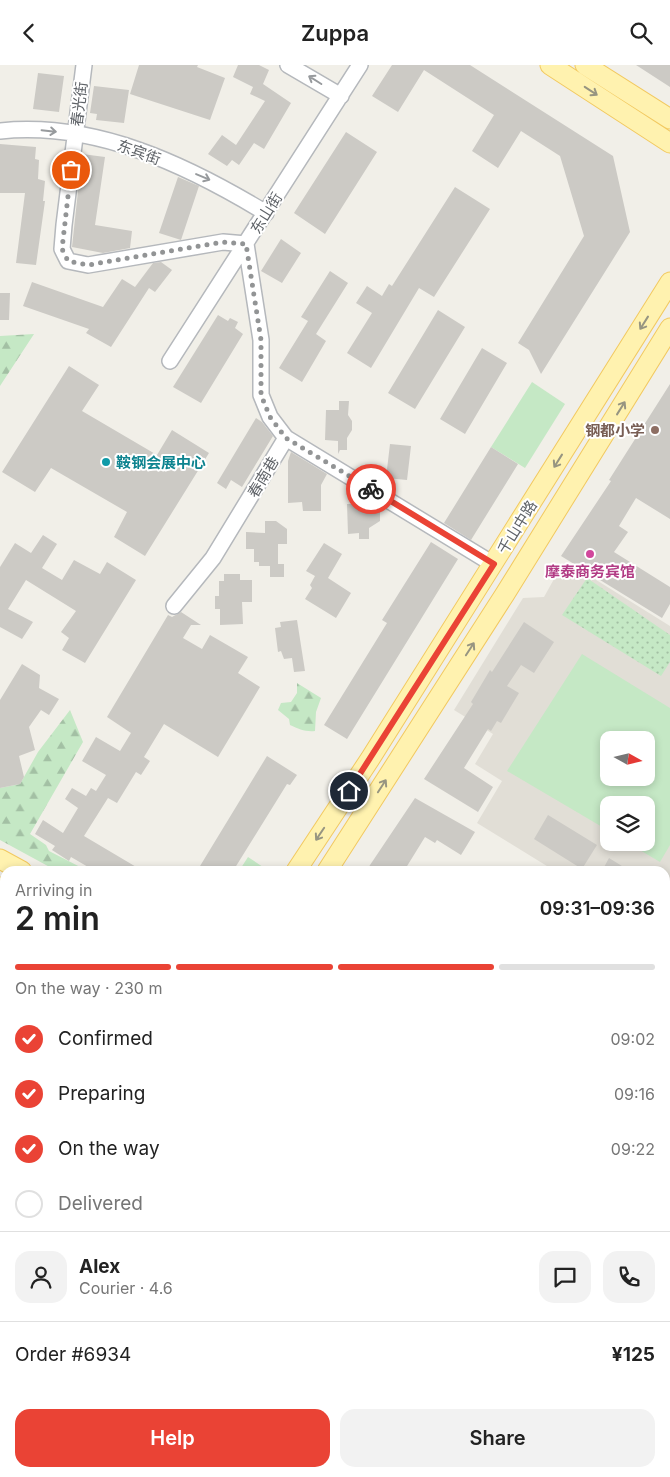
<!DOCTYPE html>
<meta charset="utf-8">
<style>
:root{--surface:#fff;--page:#f2f2f2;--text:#222;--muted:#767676;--line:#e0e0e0;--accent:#ea4335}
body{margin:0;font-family:Inter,"Noto Sans SC",sans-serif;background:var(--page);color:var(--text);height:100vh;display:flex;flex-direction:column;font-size:19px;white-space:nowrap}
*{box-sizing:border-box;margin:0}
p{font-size:16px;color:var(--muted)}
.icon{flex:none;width:28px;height:28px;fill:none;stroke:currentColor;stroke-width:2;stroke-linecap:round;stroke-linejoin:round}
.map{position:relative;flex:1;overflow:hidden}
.sheet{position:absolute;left:0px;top:801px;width:670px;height:611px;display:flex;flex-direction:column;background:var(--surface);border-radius:15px 15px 0 0;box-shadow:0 2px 8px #0003}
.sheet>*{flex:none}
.needle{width:32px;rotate:98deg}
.fabs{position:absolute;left:600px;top:666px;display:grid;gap:10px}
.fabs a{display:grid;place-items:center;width:55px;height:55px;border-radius:10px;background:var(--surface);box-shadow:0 2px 8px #0003;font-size:25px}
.pin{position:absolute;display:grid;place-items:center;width:42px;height:42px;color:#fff;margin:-21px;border:2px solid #fff;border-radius:50%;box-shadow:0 1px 5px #0007}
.courier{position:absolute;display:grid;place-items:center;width:50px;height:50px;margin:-25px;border:4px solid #ea4335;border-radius:50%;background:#fff;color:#222;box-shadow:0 1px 6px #0007}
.overview em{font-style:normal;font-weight:600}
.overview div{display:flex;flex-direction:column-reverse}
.overview{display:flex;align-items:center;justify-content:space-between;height:85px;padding:0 15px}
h1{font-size:32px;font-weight:600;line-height:38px}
.bar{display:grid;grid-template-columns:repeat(4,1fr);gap:8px 5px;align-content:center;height:60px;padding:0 15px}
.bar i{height:6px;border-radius:4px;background:var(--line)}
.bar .on{background:var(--accent)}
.bar p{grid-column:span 4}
.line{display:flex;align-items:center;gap:12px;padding:0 15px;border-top:1px solid var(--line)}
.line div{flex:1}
.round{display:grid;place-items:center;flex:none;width:52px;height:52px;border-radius:15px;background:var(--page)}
ol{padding:0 15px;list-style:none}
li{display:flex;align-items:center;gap:15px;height:55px}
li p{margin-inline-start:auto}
li .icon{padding:5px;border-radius:50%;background:var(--accent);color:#fff;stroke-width:4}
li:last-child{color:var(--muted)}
li i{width:28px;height:28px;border:2px solid var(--line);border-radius:50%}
.button{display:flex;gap:10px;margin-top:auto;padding:10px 15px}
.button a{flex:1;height:58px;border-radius:15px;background:var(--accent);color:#fff;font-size:20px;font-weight:600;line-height:58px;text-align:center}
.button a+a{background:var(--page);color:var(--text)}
header{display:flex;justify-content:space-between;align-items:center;height:65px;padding:0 15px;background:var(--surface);font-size:22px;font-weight:600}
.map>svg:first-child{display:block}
.education{fill:#e1ded6;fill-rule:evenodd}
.grass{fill:#c5e8c5;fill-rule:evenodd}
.forest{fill:url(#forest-firs)}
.garden{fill:url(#garden-dots)}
.building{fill:#cccac5}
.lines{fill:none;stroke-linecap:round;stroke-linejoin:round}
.minor-casing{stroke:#b5b8bc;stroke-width:18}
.major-casing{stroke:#f2c960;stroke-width:21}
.minor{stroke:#fff;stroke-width:15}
.major{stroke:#fff2af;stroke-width:19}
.oneway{stroke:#979a9d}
.oneway2{stroke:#979581}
.done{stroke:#929495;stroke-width:5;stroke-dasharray:0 9}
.route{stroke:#ea4335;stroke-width:6}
.education-dot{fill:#8d6e63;stroke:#fff;stroke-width:2}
.culture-dot{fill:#0f9aa8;stroke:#fff;stroke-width:2}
.hotel-dot{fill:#d1479c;stroke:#fff;stroke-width:2}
.labels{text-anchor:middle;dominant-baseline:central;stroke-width:4;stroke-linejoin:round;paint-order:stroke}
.street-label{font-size:15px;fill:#5f6368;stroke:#fff}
.education-label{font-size:15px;font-weight:bold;fill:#785e54;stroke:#fff;text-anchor:end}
.culture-label{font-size:15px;font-weight:bold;fill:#0d838f;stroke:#fff;text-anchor:start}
.hotel-label{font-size:15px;font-weight:bold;fill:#b23c85;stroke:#fff}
</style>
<header><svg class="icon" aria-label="back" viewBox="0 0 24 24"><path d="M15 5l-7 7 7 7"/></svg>Zuppa<svg class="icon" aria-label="search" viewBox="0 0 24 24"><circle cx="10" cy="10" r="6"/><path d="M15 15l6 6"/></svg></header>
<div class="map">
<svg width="670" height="1412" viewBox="0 0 670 1412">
<defs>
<pattern id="forest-firs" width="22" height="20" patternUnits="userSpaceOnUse" patternTransform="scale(1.25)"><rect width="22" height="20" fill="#c5e8c5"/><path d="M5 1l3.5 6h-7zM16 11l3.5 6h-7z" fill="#a3c0a4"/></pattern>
<pattern id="garden-dots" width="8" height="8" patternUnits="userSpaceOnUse" patternTransform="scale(1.25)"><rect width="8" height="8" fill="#c5e8c5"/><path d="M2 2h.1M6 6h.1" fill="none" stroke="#a3c0a4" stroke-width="1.8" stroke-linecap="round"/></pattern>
</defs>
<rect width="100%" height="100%" fill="#f1efe8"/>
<path class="education" d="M563,498L593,513L670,561V877L665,874V806H555L477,758L502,716L475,699L493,669L454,645L523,533L544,532ZM609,675H646V712H609ZM609,740H646V778H609Z"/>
<path class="grass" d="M532,317L565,339L525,403L491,382Z
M582,589L670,643V780L660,797L628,778H646V740H609V766L507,706ZM609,675H646V712H609Z
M670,820V877L665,874V828Z"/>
<path class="forest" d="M34,269L0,321V271Z
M297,618L321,633L316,647L315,666C305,667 299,664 290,660L289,654L278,645L281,638L291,637L297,628Z
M70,645L83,677L30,769L46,780L49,786L88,806H57L0,775V723L20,719L38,687Z
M248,792L263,802L260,806H239Z
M0,1369L5,1375V1408H30L33,1412H0Z"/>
<path class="garden" d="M587,513L670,570V597L661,611L562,550Z"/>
<path class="building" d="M139,0H198L197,2L225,13L210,55L130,29Z
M238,0H259L269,5L263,19L291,38L264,84L254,78L239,100L232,95L227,101L208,89L222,70L236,80L265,36L250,29L253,22L233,12Z
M392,0H470L613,91L630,167L541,309L529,285L518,278L584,171L560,91L521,66L498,103L472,86L494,50L424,5L398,47L372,31Z
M636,0H670V22Z
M38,8L64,11L59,47L33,44Z
M94,21L129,25L124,58L96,55L97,49L90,48Z
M346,67L377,87L325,169L294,148Z
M0,79L36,82L35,94L39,95L38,114L45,116L43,136H45L36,200L16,198L25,128H0Z
M82,89L105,92L95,160L132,166L130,183L103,188L72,182Z
M178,112L199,121L181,175L159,168Z
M455,122L490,144L434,232L419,223L371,303L347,288L372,248L356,238L367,221L382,231L389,219L392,221Z
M281,174L301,188L282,218L261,206Z
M161,197L172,205L155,227L149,223L111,282L86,268L89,264L23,241L32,217L103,242L122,214L135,222L153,198Z
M330,206L348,218L316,269L326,276L302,317L279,303L308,256L301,252Z
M0,228H10L9,255H0Z
M438,245L465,262L415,344L388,328Z
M218,250L228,256L230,253L238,257L235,263L243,269L201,338L173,322Z
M482,283L507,298L465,369L440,354Z
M69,301L99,320L82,346L157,390L172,365L209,388L145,491L114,472L127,447L51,403L35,427L2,407Z
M670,319V454L636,433L619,461L628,467L614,487L670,522V539L662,553L561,491L611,416L609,415Z
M339,336H349L348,350L352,356V365L347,373V385H340L338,389V376L325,375L326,345H339Z
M256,353L262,357L273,371L242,422L231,415L226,424L217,418Z
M390,379L411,381L407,415L386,413Z
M491,382L518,399L471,475L444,458Z
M291,387L327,409L321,420V446H303L302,437L288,438V396Z
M360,435H369V439L380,441V456L369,463V474H359V468L348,469L347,439H359Z
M265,456H276L287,464V479H278V499H284V512H270V501H259V497H254V484H246V467L265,468Z
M43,470L57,479L42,503L62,515L74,495L100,509L107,497L136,515L85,598L62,585L69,573L61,567L76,546L26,515L8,544L33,557L22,574L0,562V502L15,478L31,488Z
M431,477L458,494L347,674L324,660L387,558L382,555Z
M324,478L342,489L328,513L351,528L336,553L305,534L312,523L310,520L315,511L306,506Z
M224,509H240V515H252V537H242L243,559L220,560V544H215V531H219V516H224Z
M181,547L201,560H191L183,573L202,584L210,570L248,592L238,608L260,622L218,692L164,659L144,692L150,696L141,710L136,707L117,738L108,733L84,771L143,806H95L71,792L69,796L52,785L55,781L35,769L43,755L63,768L78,743L65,734L72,723L86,731L91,723L96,726L106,710L82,696L96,672L120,686L131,668L107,652L168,550L172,552Z
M297,555L305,606L294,607L292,593L284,594L281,586L278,587L275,563L281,562L280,557Z
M524,557L554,577L534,608L521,600L507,621L519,628L501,658L497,656L491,666L488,664L464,703L493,722L478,747L424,714L473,639L471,637L490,605L492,607Z
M22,599L40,610L39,623L59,634L49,650L41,645L29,662L35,685L19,691L24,712L20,719L0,723V635Z
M267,691L297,710L290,720L287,719L233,806H197Z
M415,733L475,767L461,790L437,775L435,778L425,772L404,806H366Z
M548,750L597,780L582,804L534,774Z
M609,793L630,806H602Z"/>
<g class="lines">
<defs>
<path id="minor" d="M84,0L64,160L62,184L68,196L88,200L223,177L246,179L261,275V330L270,352L286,373
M288,0L341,31
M0,66C95,56 187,100 266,148
M170,296L360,0
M286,373L493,499
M174,541L213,493L286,373
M665,1165L670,1157
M0,1277L5,1272
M288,1412V1408"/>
<path id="major" d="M550,0L670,78
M585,0L670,54
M0,794L22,806
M296,806L370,694L670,217
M327,806L505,529L670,263
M0,822L5,824
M0,1178L5,1173
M665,1193L670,1196
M0,1215L5,1211
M665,1226L670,1229"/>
</defs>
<use href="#minor" class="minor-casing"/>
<use href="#major" class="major-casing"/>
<use href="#minor" class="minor"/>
<use href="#major" class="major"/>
</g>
<defs><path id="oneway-shaft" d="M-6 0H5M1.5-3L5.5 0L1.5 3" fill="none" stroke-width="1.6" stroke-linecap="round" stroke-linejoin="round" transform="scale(1.25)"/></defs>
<g class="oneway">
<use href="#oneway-shaft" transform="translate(315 15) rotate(-148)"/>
<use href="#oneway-shaft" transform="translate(49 66) rotate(6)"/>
<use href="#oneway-shaft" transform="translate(203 112) rotate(23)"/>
</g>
<g class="oneway2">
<use href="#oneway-shaft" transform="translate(591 26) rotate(33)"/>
<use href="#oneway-shaft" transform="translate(644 258) rotate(122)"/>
<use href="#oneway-shaft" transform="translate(621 343) rotate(-58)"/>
<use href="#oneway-shaft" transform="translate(558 396) rotate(122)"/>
<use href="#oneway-shaft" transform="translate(470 584) rotate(-57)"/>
<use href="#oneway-shaft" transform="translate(382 721) rotate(-57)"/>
<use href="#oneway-shaft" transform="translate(320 769) rotate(124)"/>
</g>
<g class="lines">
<path class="done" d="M71,105L62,184L68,196L88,200L223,177L246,179L261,275V330L270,352L286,373L371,424"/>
<path class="route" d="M349,726L494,499L371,424"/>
</g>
<circle class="education-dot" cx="655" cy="365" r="5"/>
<circle class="culture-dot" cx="106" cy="397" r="5"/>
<circle class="hotel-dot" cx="590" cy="489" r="5"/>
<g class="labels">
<g class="street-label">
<text transform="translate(79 39) rotate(-83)">春光街</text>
<text transform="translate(139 87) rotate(20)">东宾街</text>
<text transform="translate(266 148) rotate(-58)">东山街</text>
<text transform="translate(263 412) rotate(-59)">春南巷</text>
<text transform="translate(517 462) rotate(-58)">千山中路</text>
</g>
<g class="education-label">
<text x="645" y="365">钢都小学</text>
</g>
<g class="culture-label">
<text x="116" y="397">鞍钢会展中心</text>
</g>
<g class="hotel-label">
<text x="590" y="506">摩泰商务宾馆</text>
</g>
</g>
</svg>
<div class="fabs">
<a><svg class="needle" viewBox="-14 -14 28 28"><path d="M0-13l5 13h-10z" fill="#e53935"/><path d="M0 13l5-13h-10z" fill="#767676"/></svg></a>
<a><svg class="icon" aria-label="layers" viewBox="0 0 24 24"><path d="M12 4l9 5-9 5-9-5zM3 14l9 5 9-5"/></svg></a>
</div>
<div class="pin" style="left:71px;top:105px;background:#ea580c"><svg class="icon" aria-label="bag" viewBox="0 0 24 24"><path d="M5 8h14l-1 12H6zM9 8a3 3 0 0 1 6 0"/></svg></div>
<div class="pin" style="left:349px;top:726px;background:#1f2937"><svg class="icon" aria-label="home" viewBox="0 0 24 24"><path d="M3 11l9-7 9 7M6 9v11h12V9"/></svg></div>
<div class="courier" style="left:371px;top:424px"><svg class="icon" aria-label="bike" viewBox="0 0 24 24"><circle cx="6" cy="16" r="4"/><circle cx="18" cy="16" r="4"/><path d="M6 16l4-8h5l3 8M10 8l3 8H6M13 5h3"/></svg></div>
<section class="sheet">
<div class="overview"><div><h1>2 min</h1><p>Arriving in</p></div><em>09:31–09:36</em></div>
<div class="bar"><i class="on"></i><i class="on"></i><i class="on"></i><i></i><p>On the way · 230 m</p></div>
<ol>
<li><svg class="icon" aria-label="check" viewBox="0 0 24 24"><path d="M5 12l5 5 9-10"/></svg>Confirmed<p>09:02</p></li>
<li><svg class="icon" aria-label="check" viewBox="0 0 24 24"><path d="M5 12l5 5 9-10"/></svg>Preparing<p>09:16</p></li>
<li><svg class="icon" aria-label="check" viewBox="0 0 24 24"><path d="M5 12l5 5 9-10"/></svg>On the way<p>09:22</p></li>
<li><i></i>Delivered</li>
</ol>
<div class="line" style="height:90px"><a class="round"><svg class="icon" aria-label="person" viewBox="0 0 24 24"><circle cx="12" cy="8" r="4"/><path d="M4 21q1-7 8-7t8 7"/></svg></a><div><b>Alex</b><p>Courier · 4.6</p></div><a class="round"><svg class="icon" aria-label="chat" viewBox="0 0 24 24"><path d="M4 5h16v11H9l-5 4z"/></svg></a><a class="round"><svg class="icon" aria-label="phone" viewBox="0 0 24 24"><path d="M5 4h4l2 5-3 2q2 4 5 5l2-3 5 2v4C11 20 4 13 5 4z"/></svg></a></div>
<div class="line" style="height:65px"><div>Order #6934</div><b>¥125</b></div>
<div class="button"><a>Help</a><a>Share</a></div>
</section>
</div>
